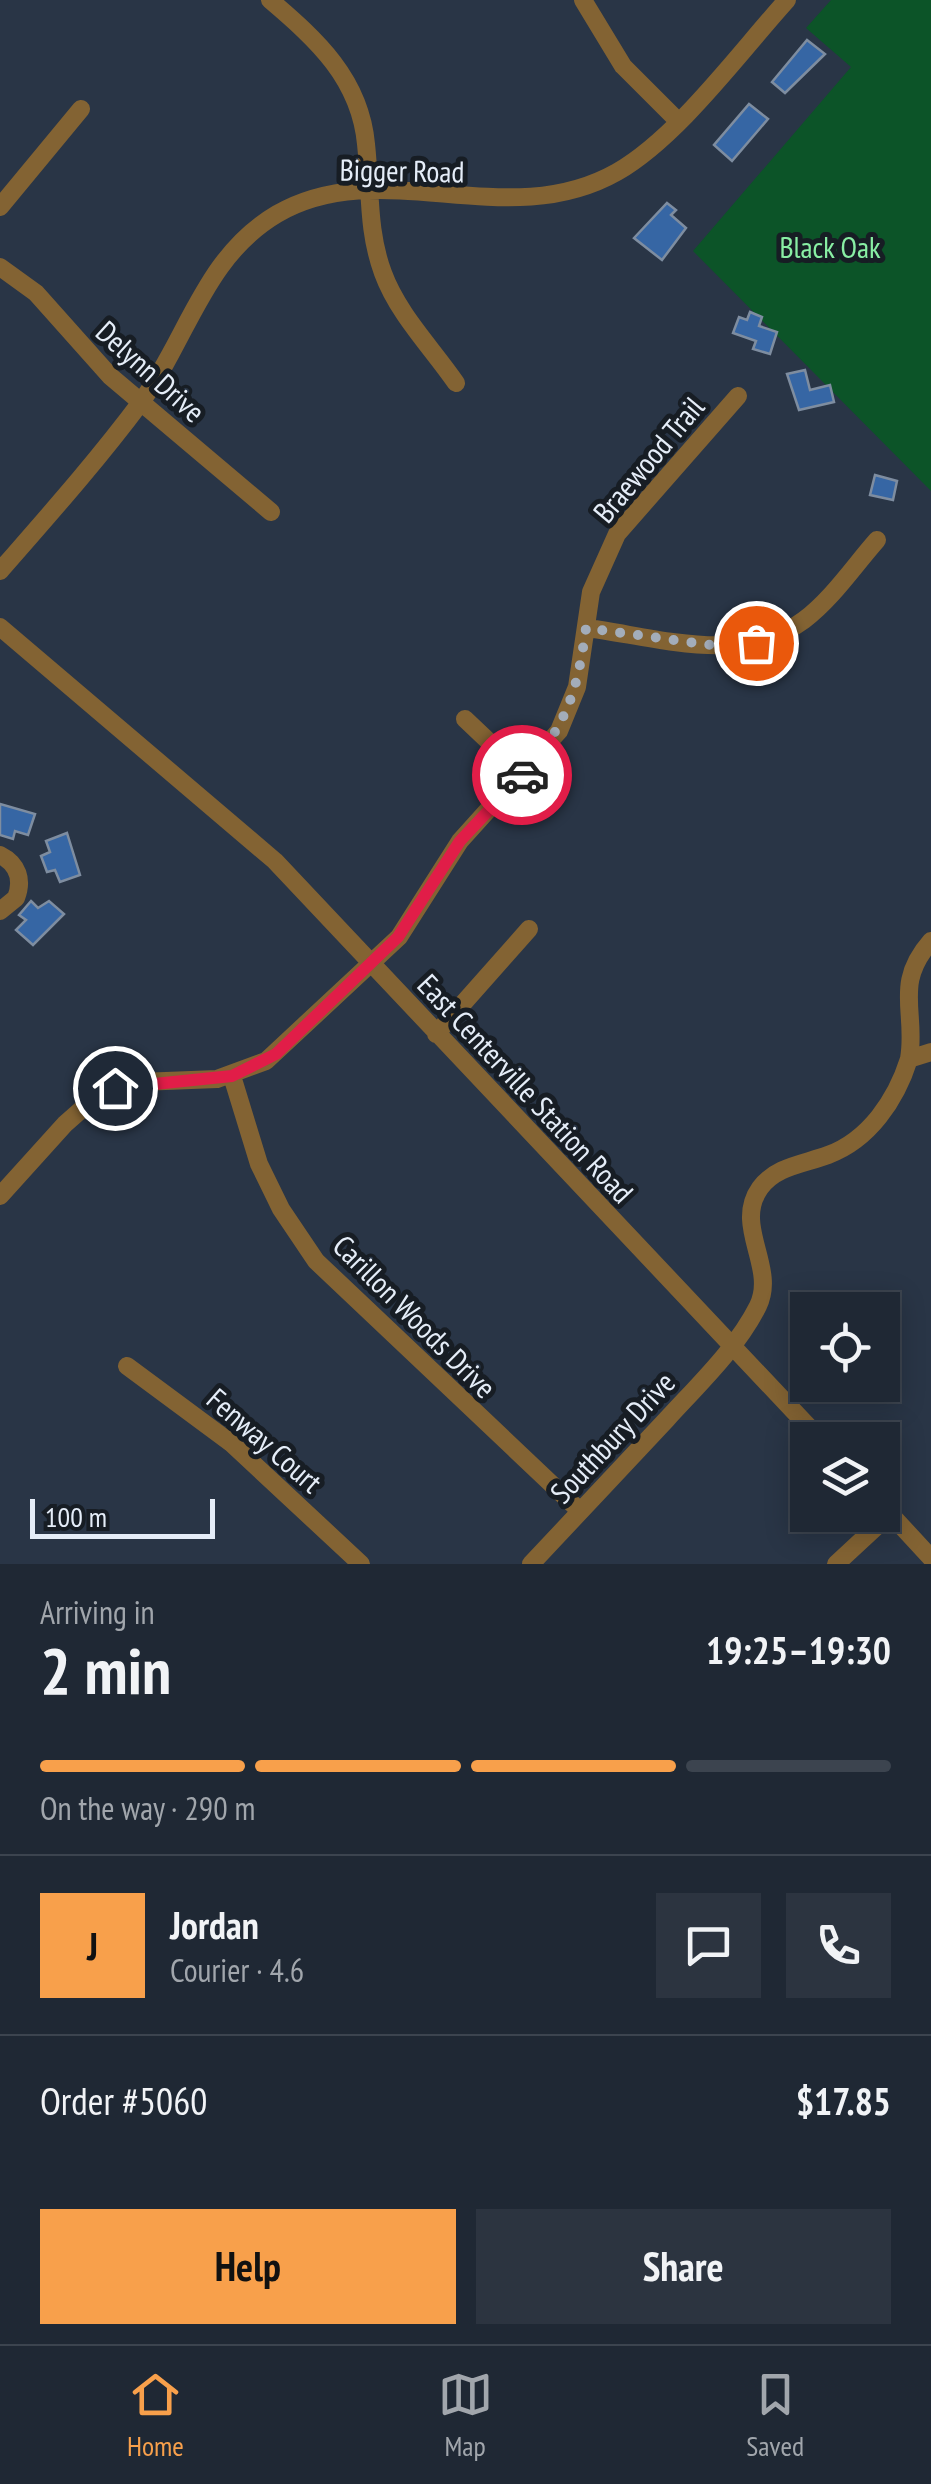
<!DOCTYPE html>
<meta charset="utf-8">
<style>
:root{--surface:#1f2834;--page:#2c3440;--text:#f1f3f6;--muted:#a1a6ac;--line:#3c444f;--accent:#f8a04b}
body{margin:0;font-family:"PT Sans Narrow",sans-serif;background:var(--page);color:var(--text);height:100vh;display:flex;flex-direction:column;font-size:38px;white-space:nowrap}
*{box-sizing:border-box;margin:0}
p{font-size:32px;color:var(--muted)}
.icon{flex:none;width:55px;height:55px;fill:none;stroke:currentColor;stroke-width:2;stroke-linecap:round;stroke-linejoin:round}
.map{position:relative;height:1564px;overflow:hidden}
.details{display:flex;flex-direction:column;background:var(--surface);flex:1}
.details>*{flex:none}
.controls{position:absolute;left:790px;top:1292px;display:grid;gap:20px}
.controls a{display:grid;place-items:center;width:110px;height:110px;border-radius:0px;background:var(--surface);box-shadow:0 5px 25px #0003,0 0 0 2px var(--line);font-size:50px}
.scale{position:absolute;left:30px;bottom:25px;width:185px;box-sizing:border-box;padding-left:10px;border:5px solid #e5edf8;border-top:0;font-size:28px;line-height:35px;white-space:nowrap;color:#e5edf8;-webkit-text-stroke:8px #171d24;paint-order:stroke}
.pin{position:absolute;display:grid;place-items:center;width:85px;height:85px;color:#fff;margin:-42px;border:5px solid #fff;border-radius:50%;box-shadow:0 2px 10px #0007}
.courier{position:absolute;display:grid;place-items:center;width:100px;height:100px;margin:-50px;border:8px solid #e11d48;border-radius:50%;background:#fff;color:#222;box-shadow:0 2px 12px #0007}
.summary em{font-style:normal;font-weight:800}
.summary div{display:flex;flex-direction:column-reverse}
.summary{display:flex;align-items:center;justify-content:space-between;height:170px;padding:0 40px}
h1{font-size:65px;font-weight:800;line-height:75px}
.bar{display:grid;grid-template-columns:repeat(4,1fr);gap:15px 10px;align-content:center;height:120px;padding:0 40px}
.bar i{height:12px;border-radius:8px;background:var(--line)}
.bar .active{background:var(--accent)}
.bar p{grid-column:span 4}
.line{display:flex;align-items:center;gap:25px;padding:0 40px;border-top:2px solid var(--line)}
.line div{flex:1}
.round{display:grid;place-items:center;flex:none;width:105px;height:105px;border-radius:0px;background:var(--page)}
.button{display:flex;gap:20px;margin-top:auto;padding:20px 40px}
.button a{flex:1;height:115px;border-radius:0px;background:var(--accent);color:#111;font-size:40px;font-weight:800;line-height:115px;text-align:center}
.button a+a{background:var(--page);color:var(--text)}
.dock{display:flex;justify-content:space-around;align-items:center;height:140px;border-top:2px solid var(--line);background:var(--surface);font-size:28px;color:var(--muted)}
.dock a{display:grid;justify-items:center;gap:5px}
.dock .active{color:var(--accent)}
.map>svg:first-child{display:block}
.green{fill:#0c5428}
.building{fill:#3666a4;stroke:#7e8da0;stroke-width:2.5}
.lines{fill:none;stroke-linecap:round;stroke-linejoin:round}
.minor{stroke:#836333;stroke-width:18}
.done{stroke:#a3adba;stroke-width:10;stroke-dasharray:0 18}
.route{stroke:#e11d48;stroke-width:12}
.labels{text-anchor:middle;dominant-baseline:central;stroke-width:10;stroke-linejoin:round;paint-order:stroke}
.street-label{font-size:30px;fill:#e5edf8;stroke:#171d24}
.park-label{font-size:30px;fill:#89efa4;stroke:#171d24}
</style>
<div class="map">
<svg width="931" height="1564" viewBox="0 0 931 1564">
<rect width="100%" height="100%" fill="#293546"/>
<path class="green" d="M831,0H931V491L693,251L851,67L806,28Z"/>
<path class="building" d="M807,40L825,54L785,93L772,82Z
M749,104L768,119L732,161L714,145Z
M667,203L676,210L671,215L686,228L662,260L634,238Z
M750,312L762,317L759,326L777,332L770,354L753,349L756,341L733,333L739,317L747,320Z
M805,370L810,390L830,385L834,402L799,410L787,374Z
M875,475L897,481L893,500L870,495Z
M0,804L35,814L28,835L15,831L13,839L0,835Z
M67,833L80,875L60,882L55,870L47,872L41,856L50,852L46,841Z
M31,901L38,908L49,901L64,914L33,945L16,930L26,920L19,915Z"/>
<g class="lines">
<path class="minor" d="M270,0C317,40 360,79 366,144C371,189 367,230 383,273C398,314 432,348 456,383
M583,0L623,66L677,120
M0,207L81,109
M0,267L36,293L110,376L271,512
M0,571C48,516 97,461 141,402C188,338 204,257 277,214C382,153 506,235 617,172C678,137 739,53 787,0
M0,627L275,861L821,1440
M587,628C656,637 743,666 804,620C832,599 854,566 877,540
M465,719L523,774
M0,855C18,864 23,880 16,898L0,911
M931,941C893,984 917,1012 909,1059L931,1052
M436,1034L529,929
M232,1076L259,1164L281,1209L316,1261L580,1511
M0,1196L65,1124L99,1094L140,1082L217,1079L266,1061L399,937L460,841L559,731L577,687L591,592L617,534L738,396
M127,1366L231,1443L361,1564
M883,1506L931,1558
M531,1564C576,1516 622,1467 667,1419C699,1384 737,1348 758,1306C777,1267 733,1226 760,1188C776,1166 804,1164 828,1155C869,1140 896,1100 909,1059
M836,1564L890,1514"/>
</g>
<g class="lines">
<path class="done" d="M522,775C567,725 577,693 586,628L718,646L756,643"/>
<path class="route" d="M115,1088L232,1076L276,1054L398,937L460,841L522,775"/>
</g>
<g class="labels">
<g class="street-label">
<text transform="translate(402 170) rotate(1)">Bigger Road</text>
<text transform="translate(151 371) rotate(42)">Delynn Drive</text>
<text transform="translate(648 459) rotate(-50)">Braewood Trail</text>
<text transform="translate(526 1088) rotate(47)">East Centerville Station Road</text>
<text transform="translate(415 1316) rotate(45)">Carillon Woods Drive</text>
<text transform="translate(612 1437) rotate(-47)">Southbury Drive</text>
<text transform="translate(265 1440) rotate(41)">Fenway Court</text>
</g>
<g class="park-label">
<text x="830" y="246">Black Oak</text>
</g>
</g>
</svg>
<div class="controls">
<a><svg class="icon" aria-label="locate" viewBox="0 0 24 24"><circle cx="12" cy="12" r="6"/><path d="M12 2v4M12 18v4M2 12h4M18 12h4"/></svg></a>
<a><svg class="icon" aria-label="layers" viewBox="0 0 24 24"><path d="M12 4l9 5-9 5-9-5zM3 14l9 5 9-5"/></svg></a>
</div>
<div class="scale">100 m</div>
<div class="pin" style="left:756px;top:643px;background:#ea580c"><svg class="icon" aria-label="bag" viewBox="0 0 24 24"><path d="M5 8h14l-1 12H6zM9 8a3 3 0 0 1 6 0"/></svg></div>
<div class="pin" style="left:115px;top:1088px;background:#1f2937"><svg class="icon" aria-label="home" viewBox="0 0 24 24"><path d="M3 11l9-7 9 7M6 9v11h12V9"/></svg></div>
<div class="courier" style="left:522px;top:775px"><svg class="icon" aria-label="car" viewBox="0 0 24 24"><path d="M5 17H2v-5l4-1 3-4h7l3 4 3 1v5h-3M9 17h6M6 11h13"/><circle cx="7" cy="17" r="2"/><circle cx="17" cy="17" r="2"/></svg></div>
</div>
<section class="details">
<div class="summary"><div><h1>2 min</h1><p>Arriving in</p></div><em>19:25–19:30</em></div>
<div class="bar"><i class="active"></i><i class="active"></i><i class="active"></i><i></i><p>On the way · 290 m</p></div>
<div class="line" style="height:180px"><b class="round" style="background:var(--accent);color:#111">J</b><div><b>Jordan</b><p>Courier · 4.6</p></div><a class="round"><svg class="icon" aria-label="chat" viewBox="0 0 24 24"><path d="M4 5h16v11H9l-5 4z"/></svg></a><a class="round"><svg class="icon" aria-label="phone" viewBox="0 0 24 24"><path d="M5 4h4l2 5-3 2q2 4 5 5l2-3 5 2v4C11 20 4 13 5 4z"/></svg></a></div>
<div class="line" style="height:130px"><div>Order #5060</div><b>$17.85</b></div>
<div class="button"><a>Help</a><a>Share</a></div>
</section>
<nav class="dock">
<a class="active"><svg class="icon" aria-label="home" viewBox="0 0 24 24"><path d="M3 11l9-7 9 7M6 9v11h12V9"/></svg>Home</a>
<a><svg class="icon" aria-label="map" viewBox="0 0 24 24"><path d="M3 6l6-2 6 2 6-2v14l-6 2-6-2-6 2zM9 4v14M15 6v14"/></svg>Map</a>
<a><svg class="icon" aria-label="saved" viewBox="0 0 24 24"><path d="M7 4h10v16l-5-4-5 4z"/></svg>Saved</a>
</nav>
